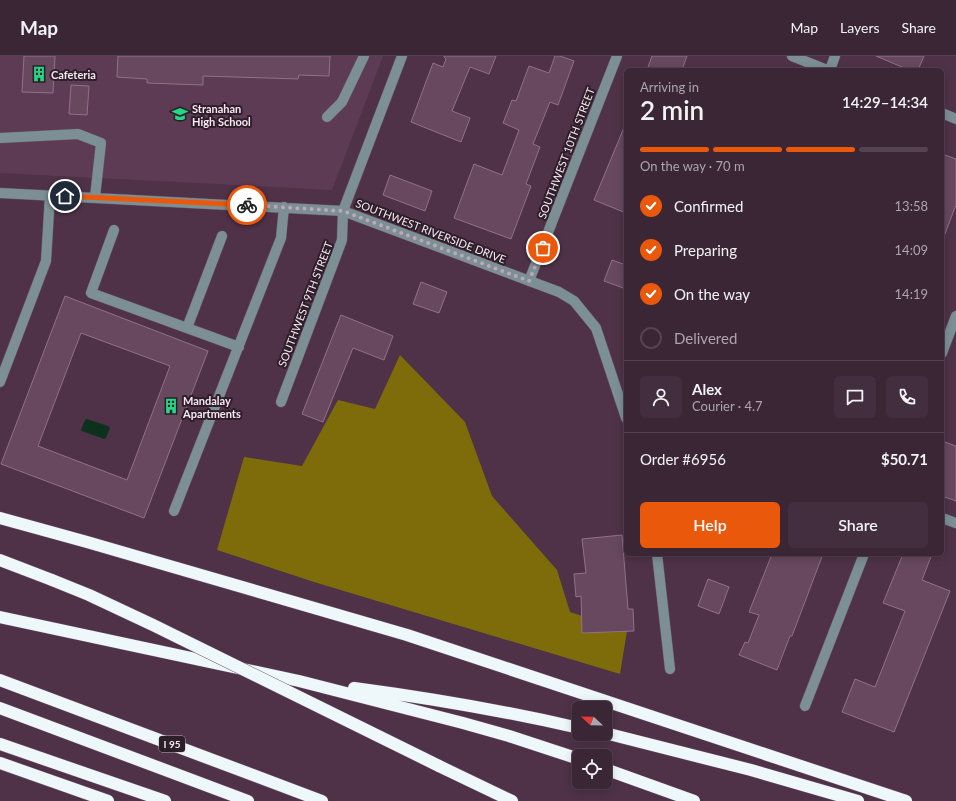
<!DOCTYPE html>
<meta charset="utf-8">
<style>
:root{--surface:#3b2636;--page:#422e3e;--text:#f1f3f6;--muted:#aca5ad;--line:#544351;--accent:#ea580c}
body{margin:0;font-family:Lato,sans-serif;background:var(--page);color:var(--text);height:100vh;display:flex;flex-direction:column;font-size:15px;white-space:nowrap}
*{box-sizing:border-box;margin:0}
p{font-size:13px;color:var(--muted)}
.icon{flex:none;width:22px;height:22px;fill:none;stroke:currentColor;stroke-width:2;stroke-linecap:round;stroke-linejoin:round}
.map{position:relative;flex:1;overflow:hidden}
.sheet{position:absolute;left:624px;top:12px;width:320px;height:488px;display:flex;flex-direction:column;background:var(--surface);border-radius:6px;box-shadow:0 2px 10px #0003,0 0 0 1px var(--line)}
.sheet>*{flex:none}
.needle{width:26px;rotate:292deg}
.controls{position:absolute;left:572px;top:645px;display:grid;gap:8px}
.controls a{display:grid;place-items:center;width:40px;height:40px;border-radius:6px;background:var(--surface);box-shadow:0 2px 10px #0003,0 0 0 1px var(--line);font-size:20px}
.pin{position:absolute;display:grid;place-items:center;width:34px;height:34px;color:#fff;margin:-17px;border:2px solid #fff;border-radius:50%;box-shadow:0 1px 4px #0007}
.courier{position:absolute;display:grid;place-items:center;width:40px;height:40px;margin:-20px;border:3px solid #ea580c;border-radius:50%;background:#fff;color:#222;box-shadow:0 1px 5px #0007}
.summary em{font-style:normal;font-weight:600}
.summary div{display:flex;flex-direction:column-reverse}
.summary{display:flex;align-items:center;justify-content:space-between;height:68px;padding:0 16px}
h1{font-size:26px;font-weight:600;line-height:30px}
.bar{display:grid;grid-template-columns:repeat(4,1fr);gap:6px 4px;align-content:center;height:48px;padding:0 16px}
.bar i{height:5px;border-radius:3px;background:var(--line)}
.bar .active{background:var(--accent)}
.bar p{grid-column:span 4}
.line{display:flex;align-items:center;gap:10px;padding:0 16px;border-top:1px solid var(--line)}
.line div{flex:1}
.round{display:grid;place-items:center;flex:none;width:42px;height:42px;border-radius:6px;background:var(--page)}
ol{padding:0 16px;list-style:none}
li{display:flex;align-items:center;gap:12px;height:44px}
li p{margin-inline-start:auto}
li .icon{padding:4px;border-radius:50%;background:var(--accent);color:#fff;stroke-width:4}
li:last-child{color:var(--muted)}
li i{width:22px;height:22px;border:2px solid var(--line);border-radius:50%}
.cta{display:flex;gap:8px;margin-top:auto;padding:8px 16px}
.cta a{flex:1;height:46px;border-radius:6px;background:var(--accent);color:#fff;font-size:16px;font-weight:600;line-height:46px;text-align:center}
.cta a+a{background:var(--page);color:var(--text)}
header{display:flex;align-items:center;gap:24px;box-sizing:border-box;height:56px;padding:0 20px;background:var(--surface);border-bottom:1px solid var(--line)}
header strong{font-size:19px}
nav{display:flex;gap:22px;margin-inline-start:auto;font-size:14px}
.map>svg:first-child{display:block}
.built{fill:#5e3b55}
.forest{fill:#7e6b0a}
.water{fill:#0e311e}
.building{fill:#67485f;stroke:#927188;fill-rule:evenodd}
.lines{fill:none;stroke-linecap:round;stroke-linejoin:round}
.minor-casing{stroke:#6a4f64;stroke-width:11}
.highway-casing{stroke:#6a4f64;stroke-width:13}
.minor{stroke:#7b8f94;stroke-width:10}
.highway{stroke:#eef8fa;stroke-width:12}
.highway-bridge-casing{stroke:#6a4f64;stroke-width:13;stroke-linecap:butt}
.highway-bridge{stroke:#eef8fa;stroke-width:12}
.done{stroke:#bea7b8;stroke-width:4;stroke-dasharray:0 7.2}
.route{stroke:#ea580c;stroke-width:5}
.labels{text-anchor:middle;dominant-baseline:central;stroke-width:4;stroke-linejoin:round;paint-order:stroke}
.shield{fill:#2d1f29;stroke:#bcaab7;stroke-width:1}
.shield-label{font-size:10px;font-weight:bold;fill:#f9e6f4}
.poi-label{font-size:11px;font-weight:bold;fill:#f9e6f4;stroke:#2d1f29;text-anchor:start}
.street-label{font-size:11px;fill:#f9e6f4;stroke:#2d1f29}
</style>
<header>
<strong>Map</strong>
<nav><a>Map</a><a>Layers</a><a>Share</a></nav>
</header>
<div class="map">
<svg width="956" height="745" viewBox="0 0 956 745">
<rect width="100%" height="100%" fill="#4f3248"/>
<path class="built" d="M0,0H383L332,134L0,117Z"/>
<path class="forest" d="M400,299L465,366L492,440L557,514L570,556L627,575L620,618L314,526L217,494L244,401L302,410L338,344L375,353Z"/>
<path class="water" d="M87,363L108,370L110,372L106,382L104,383L82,375L81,374L85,364Z"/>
<path class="building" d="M24,0H55L53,37L22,36Z
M118,0H330L329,20L299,19L298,23L203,20V29L147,27V23L117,21Z
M444,0H496L489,18L470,11L452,55L470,62L461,86L411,66L433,7L443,11L446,3L444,1Z
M555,0H560L574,5L558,49L550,46L533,88L540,91L526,128L531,130L511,183L454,162L474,108L502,119L519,74L503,67L512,44L516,45L529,10L549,17Z
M652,0H687L682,14H647Z
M876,0H924L918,14H909Z
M71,29L89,30L87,59L69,58Z
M625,69H626V157L594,144Z
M942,98L956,103V149L943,183H942Z
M390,119L432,135L425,155L383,139Z
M612,204L626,209V233L604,225Z
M421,226L447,236L439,257L413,248Z
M65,240L208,295L144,462L1,408ZM81,277L170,310L127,424L38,390Z
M341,259L393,280L384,304L353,292L323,366L302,358Z
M942,385L956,390V445L942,440Z
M622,479L628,553H633L634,575L582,577L581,540L576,541L574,518L586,517L582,483Z
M772,498H823L792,580H790L777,614L739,599L745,586L748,587L759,559L749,556Z
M903,498H932L922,524L950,535L894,676L842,656L855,623L875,631L905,555L883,547Z
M708,523L729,531L719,558L698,550Z"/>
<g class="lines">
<defs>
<path id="minor" d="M792,0L827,14
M830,14L835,0
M942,57L956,63
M327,61L342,46L364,0
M0,82L78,78L101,87L95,141
M0,137L343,155L559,236L574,245L596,272L626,362
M114,174L91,237L239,291
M529,225L617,0
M187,272L222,180
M942,297L956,260
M0,326L46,205L50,139
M281,346L342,184L343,155L402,0
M174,455L281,182L284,151
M942,462L956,467
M657,498L670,613
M805,650L864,498"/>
<path id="highway" d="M0,462L87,486L407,579L906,745
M0,504L52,524
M0,561L299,625L463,667L509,680L579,703
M0,624L322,745
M354,632C429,642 505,655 579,672
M0,652L248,745
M605,677L751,714L858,745
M0,688L165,745
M0,707L108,745
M439,710L512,745
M605,713L694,745"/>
</defs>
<use href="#minor" class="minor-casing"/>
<use href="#highway" class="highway-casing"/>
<use href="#minor" class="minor"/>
<use href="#highway" class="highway"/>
<defs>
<path id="highway-bridge" d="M52,524L89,539L153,569L439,710"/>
</defs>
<use href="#highway-bridge" class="highway-bridge-casing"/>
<use href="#highway-bridge" class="highway-bridge"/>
</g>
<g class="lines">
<path class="done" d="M247,149L343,155L529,225L543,192"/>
<path class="route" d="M65,140L247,149"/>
</g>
<defs>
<symbol id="building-bare" viewBox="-9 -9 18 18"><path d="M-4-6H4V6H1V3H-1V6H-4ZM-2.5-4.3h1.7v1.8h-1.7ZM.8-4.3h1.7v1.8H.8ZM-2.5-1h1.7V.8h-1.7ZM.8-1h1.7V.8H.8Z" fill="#22d887" stroke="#2d1f29" stroke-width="2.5" paint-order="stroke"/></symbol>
<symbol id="school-bare" viewBox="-9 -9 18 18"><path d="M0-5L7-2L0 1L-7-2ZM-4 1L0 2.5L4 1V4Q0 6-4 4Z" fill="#22d887" stroke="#2d1f29" stroke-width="2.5" paint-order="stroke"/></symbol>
</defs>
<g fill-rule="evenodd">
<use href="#building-bare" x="28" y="7" width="22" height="22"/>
<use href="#school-bare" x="169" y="47" width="22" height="22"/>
<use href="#building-bare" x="160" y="339" width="22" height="22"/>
</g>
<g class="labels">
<rect class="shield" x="159" y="680" width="26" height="16" rx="3"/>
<g class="shield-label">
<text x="172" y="688">I 95</text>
</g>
<g class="poi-label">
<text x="51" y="18">Cafeteria</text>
<text x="192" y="52">Stranahan<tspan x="192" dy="13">High School</tspan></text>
<text x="183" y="344">Mandalay<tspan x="183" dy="13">Apartments</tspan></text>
</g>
<g class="street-label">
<text transform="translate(566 97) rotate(-69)">SOUTHWEST 10TH STREET</text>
<text transform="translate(431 175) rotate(21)">SOUTHWEST RIVERSIDE DRIVE</text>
<text transform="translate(305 248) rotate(-69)">SOUTHWEST 9TH STREET</text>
</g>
</g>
</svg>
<div class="controls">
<a><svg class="needle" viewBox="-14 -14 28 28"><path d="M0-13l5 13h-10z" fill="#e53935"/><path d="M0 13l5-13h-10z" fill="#aca5ad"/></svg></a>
<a><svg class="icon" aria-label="locate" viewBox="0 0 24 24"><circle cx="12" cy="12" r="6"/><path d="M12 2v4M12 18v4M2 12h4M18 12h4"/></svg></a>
</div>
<div class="pin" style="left:543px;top:192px;background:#ea580c"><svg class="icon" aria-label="bag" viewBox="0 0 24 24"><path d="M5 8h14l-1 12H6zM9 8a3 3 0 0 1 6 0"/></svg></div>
<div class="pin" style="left:65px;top:140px;background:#1f2937"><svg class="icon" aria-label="home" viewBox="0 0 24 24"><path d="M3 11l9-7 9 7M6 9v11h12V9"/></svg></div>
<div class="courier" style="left:247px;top:149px"><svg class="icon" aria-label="bike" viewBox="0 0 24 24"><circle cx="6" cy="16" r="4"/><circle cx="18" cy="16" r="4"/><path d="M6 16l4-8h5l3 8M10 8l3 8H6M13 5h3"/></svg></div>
<section class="sheet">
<div class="summary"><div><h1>2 min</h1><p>Arriving in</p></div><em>14:29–14:34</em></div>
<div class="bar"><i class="active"></i><i class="active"></i><i class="active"></i><i></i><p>On the way · 70 m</p></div>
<ol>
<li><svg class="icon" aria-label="check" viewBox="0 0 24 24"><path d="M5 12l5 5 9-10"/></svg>Confirmed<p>13:58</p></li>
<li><svg class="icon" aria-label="check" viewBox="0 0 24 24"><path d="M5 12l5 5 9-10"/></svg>Preparing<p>14:09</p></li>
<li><svg class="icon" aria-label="check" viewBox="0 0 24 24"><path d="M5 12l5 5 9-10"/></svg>On the way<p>14:19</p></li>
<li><i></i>Delivered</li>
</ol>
<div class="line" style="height:72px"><a class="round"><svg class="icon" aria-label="person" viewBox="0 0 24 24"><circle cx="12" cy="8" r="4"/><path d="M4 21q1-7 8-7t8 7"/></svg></a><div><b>Alex</b><p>Courier · 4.7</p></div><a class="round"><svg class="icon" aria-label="chat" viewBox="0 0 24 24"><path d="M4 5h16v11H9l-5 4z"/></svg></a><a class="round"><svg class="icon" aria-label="phone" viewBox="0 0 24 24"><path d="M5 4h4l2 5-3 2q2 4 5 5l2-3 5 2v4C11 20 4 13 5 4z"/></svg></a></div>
<div class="line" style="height:52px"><div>Order #6956</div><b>$50.71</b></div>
<div class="cta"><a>Help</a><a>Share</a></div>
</section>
</div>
